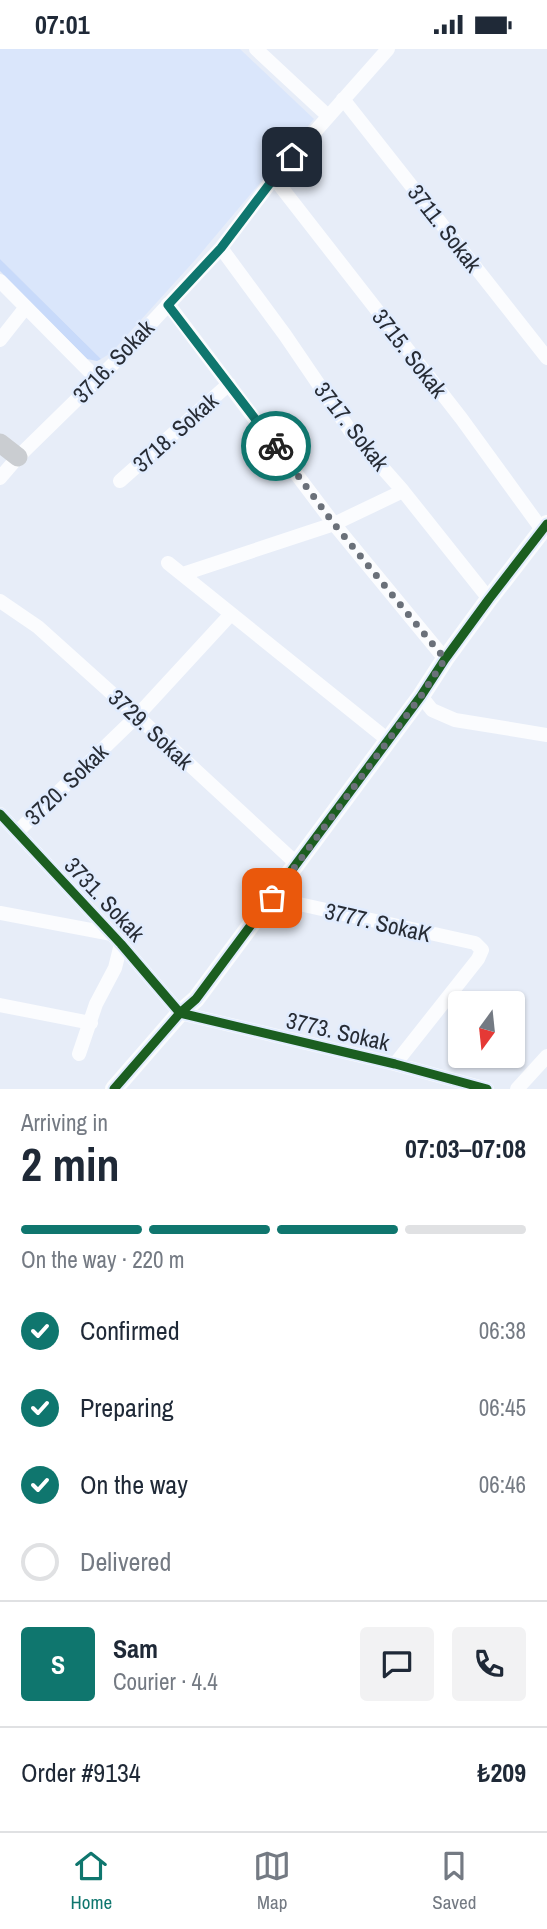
<!DOCTYPE html>
<meta charset="utf-8">
<style>
:root{--surface:#fff;--page:#f2f2f3;--text:#1f2937;--muted:#747a83;--line:#e0e1e3;--accent:#0f766e}
body{margin:0;font-family:"Archivo Narrow",sans-serif;background:var(--page);color:var(--text);height:100vh;display:flex;flex-direction:column;font-size:26px;white-space:nowrap}
*{box-sizing:border-box;margin:0}
p{font-size:23px;color:var(--muted)}
.icon{flex:none;width:38px;height:38px;fill:none;stroke:currentColor;stroke-width:2;stroke-linecap:round;stroke-linejoin:round}
.map{position:relative;height:1040px;overflow:hidden}
.sheet{display:flex;flex-direction:column;background:var(--surface);flex:1}
.sheet>*{flex:none}
.needle{width:46px;rotate:195deg}
.fabs{position:absolute;left:448px;top:942px;display:grid;gap:14px}
.fabs a{display:grid;place-items:center;width:77px;height:77px;border-radius:7px;background:var(--surface);box-shadow:0 2px 5px #0004;font-size:35px}
.pin{position:absolute;display:grid;place-items:center;width:60px;height:60px;color:#fff;margin:-30px;border-radius:14px;box-shadow:0 4px 10px #0006}
.courier{position:absolute;display:grid;place-items:center;width:70px;height:70px;margin:-35px;border:5px solid #0f766e;border-radius:50%;background:#fff;color:#222;box-shadow:0 2px 9px #0007}
.headline em{font-style:normal;font-weight:700}
.headline div{display:flex;flex-direction:column-reverse}
.headline{display:flex;align-items:center;justify-content:space-between;height:119px;padding:0 21px}
h1{font-size:46px;font-weight:700;line-height:52px}
.bar{display:grid;grid-template-columns:repeat(4,1fr);gap:10px 7px;align-content:center;height:84px;padding:0 21px}
.bar i{height:9px;border-radius:5px;background:var(--line)}
.bar .on{background:var(--accent)}
.bar p{grid-column:span 4}
.line{display:flex;align-items:center;gap:18px;padding:0 21px;border-top:2px solid var(--line)}
.line div{flex:1}
.round{display:grid;place-items:center;flex:none;width:74px;height:74px;border-radius:7px;background:var(--page)}
ol{padding:0 21px;list-style:none}
li{display:flex;align-items:center;gap:21px;height:77px}
li p{margin-inline-start:auto}
li .icon{padding:7px;border-radius:50%;background:var(--accent);color:#fff;stroke-width:4}
li:last-child{color:var(--muted)}
li i{width:38px;height:38px;border:4px solid var(--line);border-radius:50%}
.status{display:flex;justify-content:space-between;align-items:center;height:49px;padding:0 35px;background:var(--surface);direction:ltr}
.status svg{height:19px;fill:currentColor}
.dock{display:flex;justify-content:space-around;align-items:center;height:98px;border-top:2px solid var(--line);background:var(--surface);font-size:19px;color:var(--muted)}
.dock a{display:grid;justify-items:center;gap:4px}
.dock .on{color:var(--accent)}
.map>svg:first-child{display:block}
.built{fill:#dae6fb}
.green{fill:#c8dafa}
.lines{fill:none;stroke-linecap:round;stroke-linejoin:round}
.minor{stroke:#fbfcfe;stroke-width:14}
.tertiary{stroke:#fbfcfe;stroke-width:18}
.secondary{stroke:#cacdd1;stroke-width:19}
.cycleway-casing{stroke:#e1ecfe;stroke-width:13}
.cycleway{stroke:#1b5e20;stroke-width:9}
.done{stroke:#6a7079;stroke-width:7;stroke-dasharray:0 12.6}
.route{stroke:#0f766e;stroke-width:9}
.labels{text-anchor:middle;dominant-baseline:central;stroke-width:5;stroke-linejoin:round;paint-order:stroke}
.street-label{font-size:23px;fill:#272c35;stroke:#e1ecfe}
</style>
<div class="status"><b>07:01</b><svg viewBox="0 0 49 12"><path d="M0 12V9h3v3zM5 12V6h3v6zM10 12V3h3v9zM15 12V0h3v12zM26 1h20v11H26zM47 4h2v5h-2z"/></svg></div>
<div class="map">
<svg width="547" height="1040" viewBox="0 0 547 1040">
<rect width="100%" height="100%" fill="#e7edf8"/>
<path class="built" d="M0,0H240L314,70L196,210L111,304L101,310L0,210Z"/>
<path class="green" d="M0,210L101,310L97,312L87,310L0,222Z"/>
<g class="lines">
<path class="minor" d="M256,0L328,67
M343,50L547,309
M274,129L461,369L543,482
M221,199L285,286L351,383L403,442L489,550
M0,232L97,330
M168,255L334,475L445,610
M0,291L26,258
M0,429L18,408L113,315L221,199L274,129L388,0
M120,432L229,335
M168,514L388,691
M183,525L334,475L403,442
M0,552L38,578L137,667L297,815
M421,647L432,661L455,671L547,686
M0,765L121,895L180,964L395,1015L487,1040
M17,783L137,667L231,565
M272,849L475,894L482,901L478,910L395,1015
M0,864L112,885
M0,956L91,974
M79,1005L96,955L115,919L121,895
M517,1040L547,1007"/>
<path class="tertiary" d="M114,1040L180,964L196,950L421,647L445,610L489,550L547,475"/>
<path class="secondary" d="M0,394L18,408"/>
<defs>
<path id="cycleway" d="M0,765L121,895L180,964L395,1015L487,1040
M114,1040L180,964L196,950L421,647L445,610L489,550L547,475"/>
</defs>
<use href="#cycleway" class="cycleway-casing"/>
<use href="#cycleway" class="cycleway"/>
</g>
<g class="lines">
<path class="done" d="M272,849L421,647L445,610L334,475L276,397"/>
<path class="route" d="M276,397L168,256L221,199L274,129L292,108"/>
</g>
<g class="labels">
<g class="street-label">
<text transform="translate(445 179) rotate(52)">3711. Sokak</text>
<text transform="translate(410 304) rotate(52)">3715. Sokak</text>
<text transform="translate(113 312) rotate(-46)">3716. Sokak</text>
<text transform="translate(352 377) rotate(52)">3717. Sokak</text>
<text transform="translate(175 383) rotate(-42)">3718. Sokak</text>
<text transform="translate(151 680) rotate(43)">3729. Sokak</text>
<text transform="translate(66 735) rotate(-44)">3720. Sokak</text>
<text transform="translate(105 850) rotate(47)">3731. Sokak</text>
<text transform="translate(378 873) rotate(13)">3777. SokaK</text>
<text transform="translate(338 982) rotate(13)">3773. Sokak</text>
</g>
</g>
</svg>
<div class="fabs">
<a><svg class="needle" viewBox="-14 -14 28 28"><path d="M0-13l5 13h-10z" fill="#e53935"/><path d="M0 13l5-13h-10z" fill="#747a83"/></svg></a>
</div>
<div class="pin" style="left:272px;top:849px;background:#ea580c"><svg class="icon" aria-label="bag" viewBox="0 0 24 24"><path d="M5 8h14l-1 12H6zM9 8a3 3 0 0 1 6 0"/></svg></div>
<div class="pin" style="left:292px;top:108px;background:#1f2937"><svg class="icon" aria-label="home" viewBox="0 0 24 24"><path d="M3 11l9-7 9 7M6 9v11h12V9"/></svg></div>
<div class="courier" style="left:276px;top:397px"><svg class="icon" aria-label="bike" viewBox="0 0 24 24"><circle cx="6" cy="16" r="4"/><circle cx="18" cy="16" r="4"/><path d="M6 16l4-8h5l3 8M10 8l3 8H6M13 5h3"/></svg></div>
</div>
<section class="sheet">
<div class="headline"><div><h1>2 min</h1><p>Arriving in</p></div><em>07:03–07:08</em></div>
<div class="bar"><i class="on"></i><i class="on"></i><i class="on"></i><i></i><p>On the way · 220 m</p></div>
<ol>
<li><svg class="icon" aria-label="check" viewBox="0 0 24 24"><path d="M5 12l5 5 9-10"/></svg>Confirmed<p>06:38</p></li>
<li><svg class="icon" aria-label="check" viewBox="0 0 24 24"><path d="M5 12l5 5 9-10"/></svg>Preparing<p>06:45</p></li>
<li><svg class="icon" aria-label="check" viewBox="0 0 24 24"><path d="M5 12l5 5 9-10"/></svg>On the way<p>06:46</p></li>
<li><i></i>Delivered</li>
</ol>
<div class="line" style="height:126px"><b class="round" style="background:var(--accent);color:#fff">S</b><div><b>Sam</b><p>Courier · 4.4</p></div><a class="round"><svg class="icon" aria-label="chat" viewBox="0 0 24 24"><path d="M4 5h16v11H9l-5 4z"/></svg></a><a class="round"><svg class="icon" aria-label="phone" viewBox="0 0 24 24"><path d="M5 4h4l2 5-3 2q2 4 5 5l2-3 5 2v4C11 20 4 13 5 4z"/></svg></a></div>
<div class="line" style="height:91px"><div>Order #9134</div><b>₺209</b></div>
</section>
<nav class="dock">
<a class="on"><svg class="icon" aria-label="home" viewBox="0 0 24 24"><path d="M3 11l9-7 9 7M6 9v11h12V9"/></svg>Home</a>
<a><svg class="icon" aria-label="map" viewBox="0 0 24 24"><path d="M3 6l6-2 6 2 6-2v14l-6 2-6-2-6 2zM9 4v14M15 6v14"/></svg>Map</a>
<a><svg class="icon" aria-label="saved" viewBox="0 0 24 24"><path d="M7 4h10v16l-5-4-5 4z"/></svg>Saved</a>
</nav>
